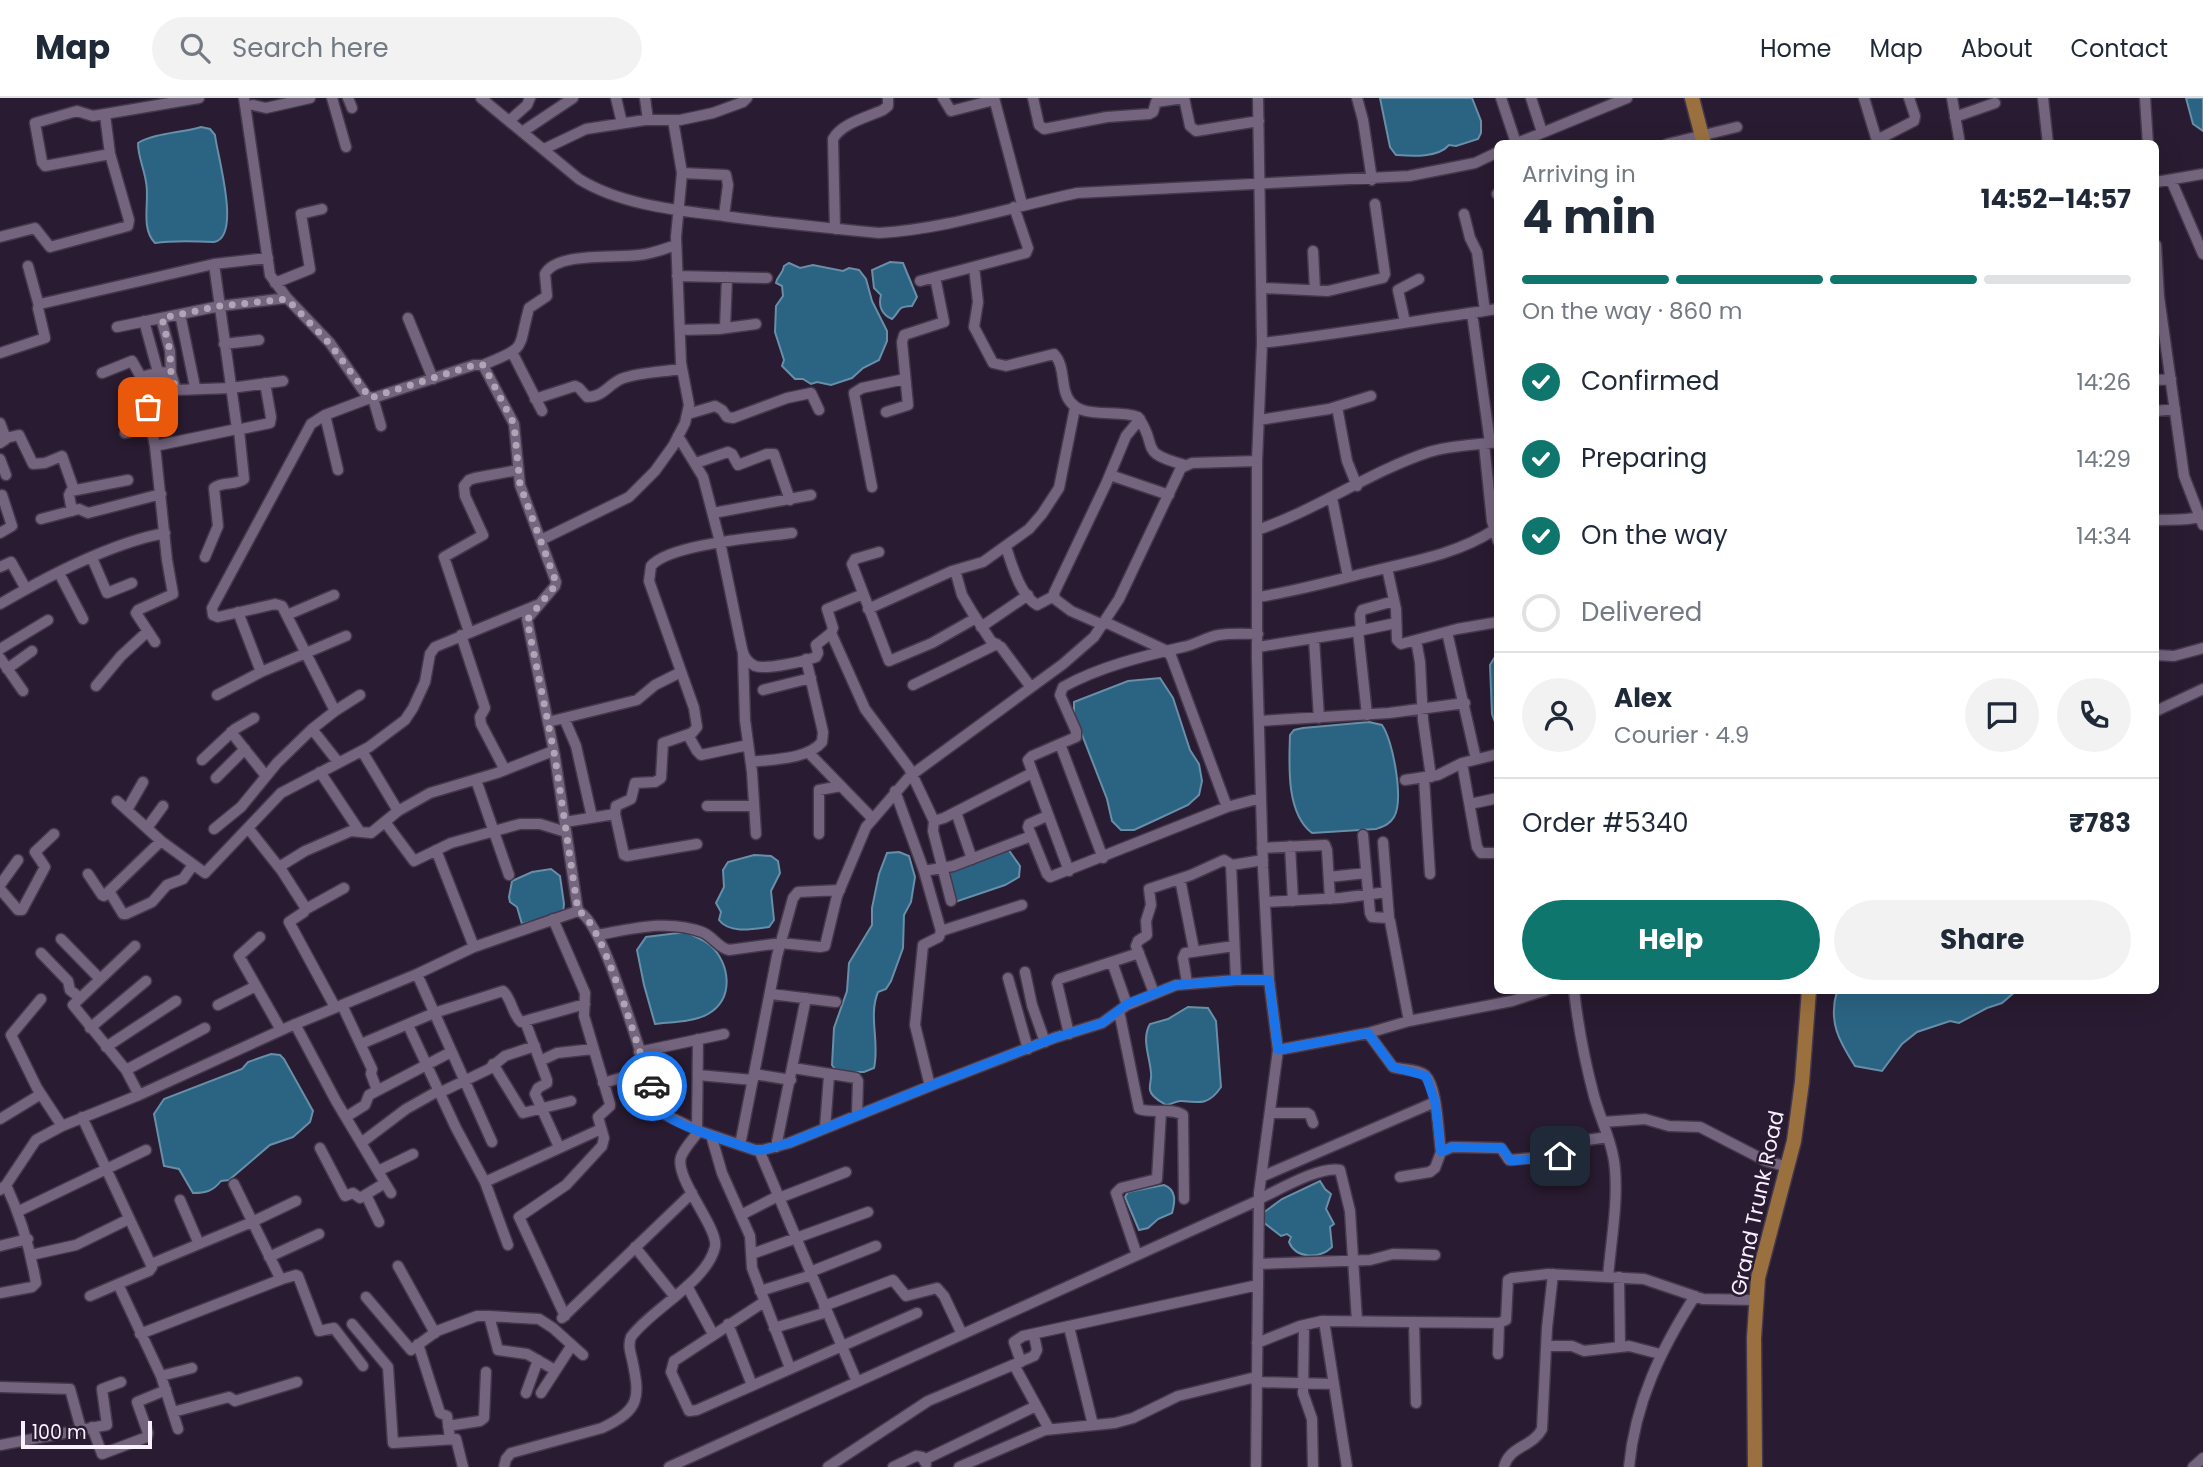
<!DOCTYPE html>
<meta charset="utf-8">
<style>
:root{--surface:#fff;--page:#f2f2f3;--text:#1f2937;--muted:#747a83;--line:#e0e1e3;--accent:#0f766e}
body{margin:0;font-family:Poppins,sans-serif;background:var(--page);color:var(--text);height:100vh;display:flex;flex-direction:column;font-size:26px;white-space:nowrap}
*{box-sizing:border-box;margin:0}
p{font-size:23px;color:var(--muted)}
.icon{flex:none;width:38px;height:38px;fill:none;stroke:currentColor;stroke-width:2;stroke-linecap:round;stroke-linejoin:round}
.map{position:relative;flex:1;overflow:hidden}
.side{position:absolute;left:1494px;top:42px;width:665px;height:854px;display:flex;flex-direction:column;background:var(--surface);border-radius:10px;box-shadow:0 7px 28px #0002}
.side>*{flex:none}
.scale{position:absolute;left:21px;bottom:18px;width:131px;box-sizing:border-box;padding-left:7px;border:4px solid #f8efff;border-top:0;font-size:19px;line-height:24px;white-space:nowrap;color:#f8efff;-webkit-text-stroke:5px #291b31;paint-order:stroke}
.pin{position:absolute;display:grid;place-items:center;width:60px;height:60px;color:#fff;margin:-30px;border-radius:14px;box-shadow:0 4px 10px #0006}
.courier{position:absolute;display:grid;place-items:center;width:70px;height:70px;margin:-35px;border:5px solid #1a73e8;border-radius:50%;background:#fff;color:#222;box-shadow:0 2px 9px #0007}
.summary em{font-style:normal;font-weight:700}
.summary div{display:flex;flex-direction:column-reverse}
.summary{display:flex;align-items:center;justify-content:space-between;height:119px;padding:0 28px}
h1{font-size:46px;font-weight:700;line-height:52px}
.bar{display:grid;grid-template-columns:repeat(4,1fr);gap:10px 7px;align-content:center;height:84px;padding:0 28px}
.bar i{height:9px;border-radius:5px;background:var(--line)}
.bar .current{background:var(--accent)}
.bar p{grid-column:span 4}
.line{display:flex;align-items:center;gap:18px;padding:0 28px;border-top:2px solid var(--line)}
.line div{flex:1}
.round{display:grid;place-items:center;flex:none;width:74px;height:74px;border-radius:37px;background:var(--page)}
ol{padding:0 28px;list-style:none}
li{display:flex;align-items:center;gap:21px;height:77px}
li p{margin-inline-start:auto}
li .icon{padding:7px;border-radius:50%;background:var(--accent);color:#fff;stroke-width:4}
li:last-child{color:var(--muted)}
li i{width:38px;height:38px;border:4px solid var(--line);border-radius:50%}
.button{display:flex;gap:14px;margin-top:auto;padding:14px 28px}
.button a{flex:1;height:80px;border-radius:42px;background:var(--accent);color:#fff;font-size:28px;font-weight:700;line-height:80px;text-align:center}
.button a+a{background:var(--page);color:var(--text)}
header{display:flex;align-items:center;gap:42px;box-sizing:border-box;height:98px;padding:0 35px;background:var(--surface);border-bottom:2px solid var(--line)}
header strong{font-size:33px}
nav{display:flex;gap:38px;margin-inline-start:auto;font-size:24px}
.search{width:490px;height:63px;background:var(--page);display:flex;align-items:center;gap:18px;box-sizing:border-box;padding:0 24px;border-radius:38px;color:var(--muted);font-size:26px}
.map>svg:first-child{display:block}
.water{fill:#2b6483;stroke:#688ea8;stroke-width:2}
.lines{fill:none;stroke-linecap:round;stroke-linejoin:round}
.minor-casing{stroke:#44384b;stroke-width:13}
.major-casing{stroke:#44384b;stroke-width:17}
.minor{stroke:#74647e;stroke-width:10}
.major{stroke:#9a703f;stroke-width:14}
.done{stroke:#b0a5b7;stroke-width:7;stroke-dasharray:0 12.6}
.route{stroke:#1a73e8;stroke-width:9}
.labels{text-anchor:middle;dominant-baseline:central;stroke-width:5;stroke-linejoin:round;paint-order:stroke}
.street-label{font-size:21px;fill:#f8efff;stroke:#291b31}
</style>
<header>
<strong>Map</strong>
<div class="search"><svg class="icon" aria-label="search" viewBox="0 0 24 24"><circle cx="10" cy="10" r="6"/><path d="M15 15l6 6"/></svg>Search here</div>
<nav><a>Home</a><a>Map</a><a>About</a><a>Contact</a></nav>
</header>
<div class="map">
<svg width="2203" height="1369" viewBox="0 0 2203 1369">
<rect width="100%" height="100%" fill="#291b31"/>
<path class="water" d="M1380,0H1472L1481,23V35L1478,41L1456,48L1449,47C1438,60 1412,58 1396,57L1390,49Z
M2186,0H2203V33L2193,26Z
M201,29L210,31L215,37C217,57 242,139 214,144C194,143 174,142 155,145C140,130 150,103 146,84C144,70 138,59 138,45C155,35 181,35 201,29Z
M890,164L903,165L917,199L912,208C896,209 902,211 892,221C882,217 878,208 881,197L874,190L872,172Z
M789,165L800,170L813,167L843,173L849,170L859,172L866,181L872,203L887,233V243L879,262L863,270L852,280L831,287L817,284L811,286L803,281H795L782,268L784,262L775,234L776,208L783,198L782,188L776,185C777,178 783,176 784,168Z
M1498,554V632L1492,616L1490,567Z
M1160,580L1173,600L1190,652L1199,666L1202,683L1199,697L1188,707L1147,726L1134,732H1121L1112,723L1107,701L1074,616V604L1128,583Z
M1369,624L1382,627C1393,642 1404,702 1394,719C1390,726 1384,728 1376,731L1312,735C1286,715 1289,667 1290,637L1294,632L1303,630Z
M1008,751L1020,768L1019,779L1005,787L955,804L947,776L949,772Z
M899,754L909,758L915,779L911,804L904,817L903,850L891,883L886,891L878,894C868,918 880,945 874,970L864,974H837L832,967L834,930L847,893L849,865L872,827V810L879,776L887,755Z
M754,757L771,758L778,763L780,775L771,793L774,822L769,829C754,831 729,836 719,822L721,814L716,805L724,789L723,772L728,764Z
M551,771L560,778L564,806L563,815L522,826L517,809L510,804L509,799L512,783L532,774Z
M686,834C693,838 703,841 710,847C730,865 735,900 708,916C694,924 671,924 655,926L644,887L637,852L646,839Z
M1837,893V892L2016,893L2002,905L1987,910L1959,925L1950,923L1917,934L1902,946L1882,973L1855,968C1839,943 1828,924 1837,893Z
M1188,909L1208,910L1216,923L1221,989C1209,1007 1200,1005 1182,1003C1176,1002 1172,1007 1166,1007C1161,1004 1151,999 1150,992C1149,987 1152,980 1151,975C1150,959 1141,941 1150,926L1168,921Z
M271,956L280,957L284,961L313,1013L310,1024L293,1039L270,1047L229,1082L221,1083C213,1093 206,1095 193,1095L179,1071L164,1068L154,1016L164,1001L242,971L248,964Z
M1320,1083L1325,1091L1331,1096L1326,1111L1334,1126L1330,1129L1332,1149C1320,1161 1296,1161 1289,1144L1291,1139L1287,1136L1281,1138L1263,1124V1115L1282,1101Z
M1164,1087C1177,1092 1175,1104 1172,1115L1158,1121L1148,1130L1139,1132L1125,1099L1128,1094Z"/>
<g class="lines">
<defs>
<path id="minor" d="M244,0L270,177L287,200L330,245L367,298L373,300L474,267H483L514,326L520,387L556,484L555,488L527,521L555,659L578,813
M332,0L346,49
M348,0L352,10
M481,0L579,81C621,107 676,112 724,118C776,125 827,130 879,135C947,131 1011,109 1077,95L1409,78L1475,65L1498,54
M616,0L622,25
M645,0L648,22
M943,0L951,13L994,2
M994,0L1022,106
M1033,0L1039,27L1044,31L1107,19L1149,16L1153,14L1156,4L1184,0
M1184,0L1190,28L1196,33L1259,23
M1357,0L1363,22L1372,82
M1501,0L1516,45
M1531,0L1542,34
M1864,0L1878,46
M1952,0L1960,46
M2043,0L2048,46
M2145,0L2148,46
M253,7L266,10L310,0
M1955,19L1995,5
M509,23L527,7L530,0
M522,34L573,0
M1877,42L1914,23L1915,18L1909,0
M1515,46L1627,0
M1667,46L1737,29
M544,51L586,31L645,22H680L713,15L743,4L747,0
M110,56L45,68L42,64L35,25L77,13L93,18L199,0
M682,75L726,77L728,87L724,118
M2171,82L2203,156
M2156,84L2203,76
M1497,96L1498,97
M1464,116L1470,140L1477,154L1485,213
M835,131L833,41C842,25 868,19 883,12L888,8V0
M0,139L35,130L50,149L128,128L129,122L110,56L105,17
M2156,147L2159,199L2184,378L2203,427
M1313,153L1315,192
M28,168L39,208
M974,169L978,204L974,229L993,265L1006,268L1054,256C1063,265 1062,281 1065,293C1073,325 1114,310 1138,319C1160,350 1136,354 1185,367
M677,178L767,180
M920,183L1026,155L1028,150L1014,109
M275,185L310,171L301,116L322,111
M1262,190L1328,193L1383,180L1385,176L1375,106
M1472,215L1490,345
M180,216L195,289
M161,220L170,253L171,275
M408,220L433,281
M144,223L158,274
M1405,224L1398,192L1419,181
M117,229L220,208L287,200
M725,230L727,179
M680,232L719,231L756,226
M1262,245C1341,236 1419,222 1498,211
M224,246L259,242
M512,254L542,313
M0,255L45,240L38,210L40,206L214,166L268,160
M483,267C528,248 517,254 529,210L547,198L545,176C556,154 616,160 639,157C652,156 664,151 676,147
M102,275L132,263L141,279L160,274L171,275L176,292L231,290L283,283
M2156,282L2171,281
M373,300L381,328
M535,301L575,288L579,290L587,299C603,299 608,287 621,281C639,274 662,274 681,271
M1337,309L1347,363L1357,388
M2156,313L2175,311
M886,314L908,307L902,244L904,237L944,224L935,179
M688,316L715,308L722,312L727,319L733,320L787,300L811,295L819,312
M325,317L338,372
M1259,322L1329,311L1371,298
M0,325L6,341L0,345
M237,332L270,325L271,319L265,285
M125,335L152,329
M678,338L703,379L720,444L742,551C744,559 747,564 755,568C766,572 805,563 816,559L818,555L816,547L831,535L833,530L827,511L863,496
M6,340L19,337L33,366L45,365L62,358L74,392
M1484,346L1492,423L1498,443
M155,348L145,297L176,292
M0,361L6,377
M696,365L728,354L732,356L738,367L767,356H774L790,402
M1110,377L1169,397
M872,389L854,295L862,290L905,281
M1332,400L1348,479
M72,413L69,397L71,393L128,382
M713,415L811,397
M41,421L79,411L88,415L161,396
M2156,422C2170,421 2186,423 2199,419
M1257,432C1317,412 1369,374 1429,354C1451,347 1475,347 1498,344
M0,435L12,428L2,397
M541,442L629,399L655,373L673,348L685,325L689,307L681,265L676,139L682,75L673,22
M1006,449C1012,467 1020,497 1037,507L1054,498
M879,454L855,461L852,466L889,563L932,545L976,520
M205,459L218,428L214,390C222,383 235,388 244,381L239,332
M92,460L107,495L132,485
M0,469L11,464L26,491
M1387,470L1396,511L1397,542L1401,546L1457,531L1498,524
M955,472L962,497L972,514L991,543L1001,549L1030,588
M59,475L83,521
M1258,499C1296,493 1328,484 1365,475C1408,464 1456,457 1494,432
M0,506C48,478 111,445 165,435
M868,511L952,473L983,464L1029,431L1042,416L1059,390L1075,310
M238,514L261,574
M287,517L334,497
M1105,524L1165,552L1171,558L1227,709
M1103,527L1071,513L1055,501L1054,495L1106,386L1126,338L1140,321
M981,529L1028,497
M1358,533L1367,617
M1361,533L1360,517L1362,512L1394,503
M469,534L444,459L483,437L465,398L464,388L469,382L475,380L518,372
M1447,534L1476,661
M831,535L865,611L909,670L934,723L944,720L1032,675
M461,537L485,610L480,619L481,626L505,672
M1314,541L1319,620
M1416,542L1420,564L1423,622L1431,679
M155,544L136,515L138,512L173,496L167,462L155,348L237,331L214,166
M1258,549L1358,533L1396,525
M0,551L48,522
M743,555L745,622L752,674L756,736
M2156,557L2174,558L2203,550
M0,560L23,593
M7,571L32,553
M913,587L997,546
M96,588L121,558L148,533
M763,592L811,580
M217,597L261,574L346,538
M335,613L360,597
M2156,613L2203,591
M564,620L576,648L592,719
M1259,623L1389,615L1465,605
M548,624L637,602L655,587L681,574
M312,631L338,664
M231,634L266,678
M688,637L697,653L701,657L748,647
M1060,646L1103,760
M362,653L398,713
M808,654L872,720
M202,662L235,631L254,620
M751,664C772,661 807,662 822,644L823,634L806,561
M1462,665L1477,749L1481,755H1498
M320,674L360,734
M216,680L245,651
M1424,680L1430,776
M476,682L509,777
M1405,682L1438,677L1462,665L1498,656
M895,693L924,773L941,833L939,839L923,847L915,927L930,988
M117,703L161,743L205,775L281,695L369,649L405,622L413,610L425,584L430,556L435,549L537,507
M1470,706L1498,700
M707,708H754
M127,712L143,684
M956,714L972,761
M615,716L616,708L631,701L635,685L655,684L661,680L663,645L692,635L697,629L694,610L649,483L651,468C669,446 762,439 792,435
M1047,718L1029,726L1028,729L1047,776L1050,779L1227,709L1261,700
M934,723L933,733L951,803
M385,724L414,763L451,745L520,726H540L566,734
M565,724L615,716L624,757L627,758L697,746
M147,730L163,708
M248,730L282,773L305,809L304,814L289,824L335,909
M214,731L241,709L277,665L312,631L335,613L282,508L275,506L218,519L213,517L212,510L311,326L325,317L370,300
M819,736V692L841,688
M1363,737L1370,815L1372,819L1387,820L1390,823L1409,923
M1383,744L1389,820
M1290,748L1293,803
M1262,750L1325,747L1327,752L1330,801
M436,752L474,849
M1231,767L1236,882
M279,769L305,753L351,733L371,735L398,713L430,695L497,675L553,653
M924,773L953,768L1031,738
M1069,773L1028,662L1032,658L1076,639V633L1060,597L1063,589C1099,569 1143,558 1183,549C1195,547 1206,539 1219,537C1232,535 1245,536 1258,536
M88,776L102,797L104,798L161,743
M1329,779L1366,775
M1180,781L1194,852
M0,787L18,762
M0,791L18,812H22L45,769L35,754L54,736
M109,793L123,816H126L152,804L167,787L183,781L193,767
M1266,804L1341,800L1387,794
M306,811L344,790
M553,821L585,895L584,918L610,1006V1008L598,1019L604,1040L602,1048L566,1087L519,1119L565,1218
M941,833L1022,807
M597,837C632,831 668,821 702,834C713,838 718,850 729,852L781,845L820,849L825,848L837,798L866,729L910,678L1063,566L1094,539L1119,501L1181,370L1192,365L1257,363
M260,839L239,858L281,932
M61,841L100,881
M135,848L73,907L126,972L139,997
M41,855L68,883L70,892L80,900
M1112,864L1127,907
M1025,874L1032,907L1045,944
M417,876L492,1044
M1008,880L1028,951
M1187,885L1183,860L1185,855L1234,848
M1574,892C1578,928 1585,964 1594,998C1601,1023 1613,1046 1615,1071C1618,1106 1611,1143 1608,1179
M1154,895L1136,848L1138,843L1147,837L1146,823L1151,807L1149,791L1191,777L1224,762L1232,767L1263,762
M771,896L836,904
M41,901L11,937L37,990L62,1028
M218,907L256,888
M342,907L372,971L371,976L377,992
M1119,913L1139,1011C1153,1016 1171,1009 1183,1017L1184,1101
M525,923L547,982V985L538,990L535,996L559,1049
M295,926L336,1003L391,1095
M408,927L456,1030L485,1084L508,1147
M90,930L146,883
M1368,935L1393,969C1402,972 1418,971 1425,977C1438,989 1438,1036 1441,1054
M1069,936L1057,885L1059,881L1139,855
M361,946L434,915L503,893C512,901 512,916 521,924L585,906
M106,949L176,903
M1278,952L1368,935L1409,923L1512,903L1546,892
M639,954L724,936
M540,963L557,955L593,951
M493,966L523,1015L571,1003
M793,970L856,980L858,983L857,1016
M126,972L205,930
M754,976L791,982
M698,977L753,982
M603,985L645,973
M439,995L489,971L505,958L535,948
M1271,1015H1307L1310,1017L1313,1025
M82,1019L152,1169L149,1173L118,1186L161,1278L178,1331
M346,1019L365,1007L369,997L451,954
M0,1021L41,996
M1603,1024L1645,1021L1669,1028L1700,1029L1766,1063L1788,1069
M825,1030L829,978
M697,1032L698,941
M711,1037L722,1075L750,1138L752,1170L790,1270
M361,1045L406,1011L438,993
M740,1047L777,858L793,800L798,794L840,792
M776,1049L806,900
M320,1050L345,1098L353,1095L360,1100L385,1085
M759,1052L857,1284
M378,1073L413,1056
M1261,1079L1435,1004
M1400,1079L1430,1074L1435,1070L1441,1054L1452,1049L1501,1050L1509,1062L1566,1057L1573,1044L1608,1039
M485,1084L601,1031
M234,1086L280,1180L282,1181L296,1177L298,1178L319,1233L334,1230L363,1268
M0,1092L6,1087L36,1042L62,1028L139,997L286,930L417,876L474,849L578,813C607,824 644,981 664,1016L699,1033L755,1052H763L789,1045L935,986L1054,940L1102,925L1127,907L1176,887L1236,882H1269
M366,1097L379,1124
M779,1100L846,1074
M1259,1101C1279,1092 1319,1068 1340,1072L1350,1113L1357,1223
M180,1102L199,1146
M19,1113L146,1052
M741,1117L778,1098
M0,1148L28,1141
M635,1149L675,1199
M752,1156L868,1114
M31,1157L76,1147L129,1121
M1137,1157L1116,1095L1121,1090L1157,1081L1161,1014
M269,1159L319,1136
M151,1166L252,1124L296,1103
M1258,1166L1370,1162L1393,1156L1435,1157
M398,1168L435,1235
M810,1174L876,1148
M1619,1179L1620,1248
M687,1188L713,1236
M760,1193L812,1177
M0,1195L32,1189L36,1185C30,1150 21,1119 6,1087
M90,1198L118,1186
M366,1199L411,1252L437,1233L477,1218H489L539,1221L553,1230L583,1257
M764,1204L674,1263L671,1274L689,1313L697,1312L917,1215
M824,1208L893,1182L906,1198L937,1190L944,1198L962,1236
M489,1218L498,1252L527,1256L555,1272
M562,1220L692,1095
M1324,1223L1347,1369
M1414,1224L1416,1305
M352,1226L388,1269L393,1345L456,1341L463,1369
M728,1226L752,1287
M1304,1227L1303,1295L1312,1321L1313,1369
M1069,1229L1093,1327
M774,1230L827,1214
M140,1236L282,1181
M1257,1245L1300,1228L1322,1223L1499,1225L1506,1222L1508,1182L1512,1180L1548,1176L1644,1181L1703,1201L1756,1202
M418,1246L440,1315L447,1318L450,1341
M1547,1248H1572L1584,1253L1629,1248L1660,1256
M1498,1256L1499,1225
M1021,1264L1014,1244L1023,1238L1258,1187
M1014,1267L1049,1331
M161,1278L192,1270
M1256,1284L1333,1286
M0,1289L70,1291L81,1331
M526,1295L538,1262
M541,1295L572,1247
M173,1314L229,1299L235,1303L297,1284
M448,1328L480,1323L484,1320L486,1274
M92,1329L102,1356L147,1339L148,1335L137,1304L166,1292
M0,1347L107,1327L102,1291L121,1284
M924,1362L1036,1308
M504,1369L506,1361L511,1355L602,1330C641,1312 640,1299 632,1261C630,1253 628,1247 631,1239C651,1211 707,1184 715,1149C719,1130 674,1080 681,1059C684,1050 694,1040 699,1033
M669,1369L1259,1102
M828,1369L928,1303L1034,1258L1037,1252L1034,1237
M893,1369L916,1358L922,1359L926,1366
M959,1369L1045,1332L1115,1325L1133,1320L1178,1298L1256,1279
M1256,1369L1259,1095L1278,952L1269,882L1263,770L1257,562V363L1262,245L1258,0
M1504,1369C1509,1348 1533,1349 1542,1331L1547,1230L1553,1176
M1629,1369C1635,1305 1661,1251 1695,1198
M2193,1369L2203,1360"/>
<path id="major" d="M1692,0L1704,46
M1755,1369L1754,1240L1758,1180L1794,1043L1802,984L1809,892"/>
</defs>
<use href="#minor" class="minor-casing"/>
<use href="#major" class="major-casing"/>
<use href="#minor" class="minor"/>
<use href="#major" class="major"/>
</g>
<g class="lines">
<path class="done" d="M148,309L145,297L176,292L171,275L170,253L162,220L220,208L287,201L330,246L370,300L474,267H483L485,270L514,326L520,387L556,484L555,488L527,522L555,659L578,813C603,822 639,958 652,988"/>
<path class="route" d="M652,988C655,996 657,1007 662,1014C672,1027 737,1046 755,1052H763L789,1045L930,988L1054,940L1102,925L1127,906L1176,887L1236,882H1269L1278,952L1368,935L1393,969L1426,978L1435,1004L1441,1054L1452,1049L1502,1050L1511,1063L1560,1058"/>
</g>
<g class="labels">
<g class="street-label">
<text transform="translate(1757 1105) rotate(-78)">Grand Trunk Road</text>
</g>
</g>
</svg>
<div class="scale">100 m</div>
<div class="pin" style="left:148px;top:309px;background:#ea580c"><svg class="icon" aria-label="bag" viewBox="0 0 24 24"><path d="M5 8h14l-1 12H6zM9 8a3 3 0 0 1 6 0"/></svg></div>
<div class="pin" style="left:1560px;top:1058px;background:#1f2937"><svg class="icon" aria-label="home" viewBox="0 0 24 24"><path d="M3 11l9-7 9 7M6 9v11h12V9"/></svg></div>
<div class="courier" style="left:652px;top:988px"><svg class="icon" aria-label="car" viewBox="0 0 24 24"><path d="M5 17H2v-5l4-1 3-4h7l3 4 3 1v5h-3M9 17h6M6 11h13"/><circle cx="7" cy="17" r="2"/><circle cx="17" cy="17" r="2"/></svg></div>
<section class="side">
<div class="summary"><div><h1>4 min</h1><p>Arriving in</p></div><em>14:52–14:57</em></div>
<div class="bar"><i class="current"></i><i class="current"></i><i class="current"></i><i></i><p>On the way · 860 m</p></div>
<ol>
<li><svg class="icon" aria-label="check" viewBox="0 0 24 24"><path d="M5 12l5 5 9-10"/></svg>Confirmed<p>14:26</p></li>
<li><svg class="icon" aria-label="check" viewBox="0 0 24 24"><path d="M5 12l5 5 9-10"/></svg>Preparing<p>14:29</p></li>
<li><svg class="icon" aria-label="check" viewBox="0 0 24 24"><path d="M5 12l5 5 9-10"/></svg>On the way<p>14:34</p></li>
<li><i></i>Delivered</li>
</ol>
<div class="line" style="height:126px"><a class="round"><svg class="icon" aria-label="person" viewBox="0 0 24 24"><circle cx="12" cy="8" r="4"/><path d="M4 21q1-7 8-7t8 7"/></svg></a><div><b>Alex</b><p>Courier · 4.9</p></div><a class="round"><svg class="icon" aria-label="chat" viewBox="0 0 24 24"><path d="M4 5h16v11H9l-5 4z"/></svg></a><a class="round"><svg class="icon" aria-label="phone" viewBox="0 0 24 24"><path d="M5 4h4l2 5-3 2q2 4 5 5l2-3 5 2v4C11 20 4 13 5 4z"/></svg></a></div>
<div class="line" style="height:91px"><div>Order #5340</div><b>₹783</b></div>
<div class="button"><a>Help</a><a>Share</a></div>
</section>
</div>
